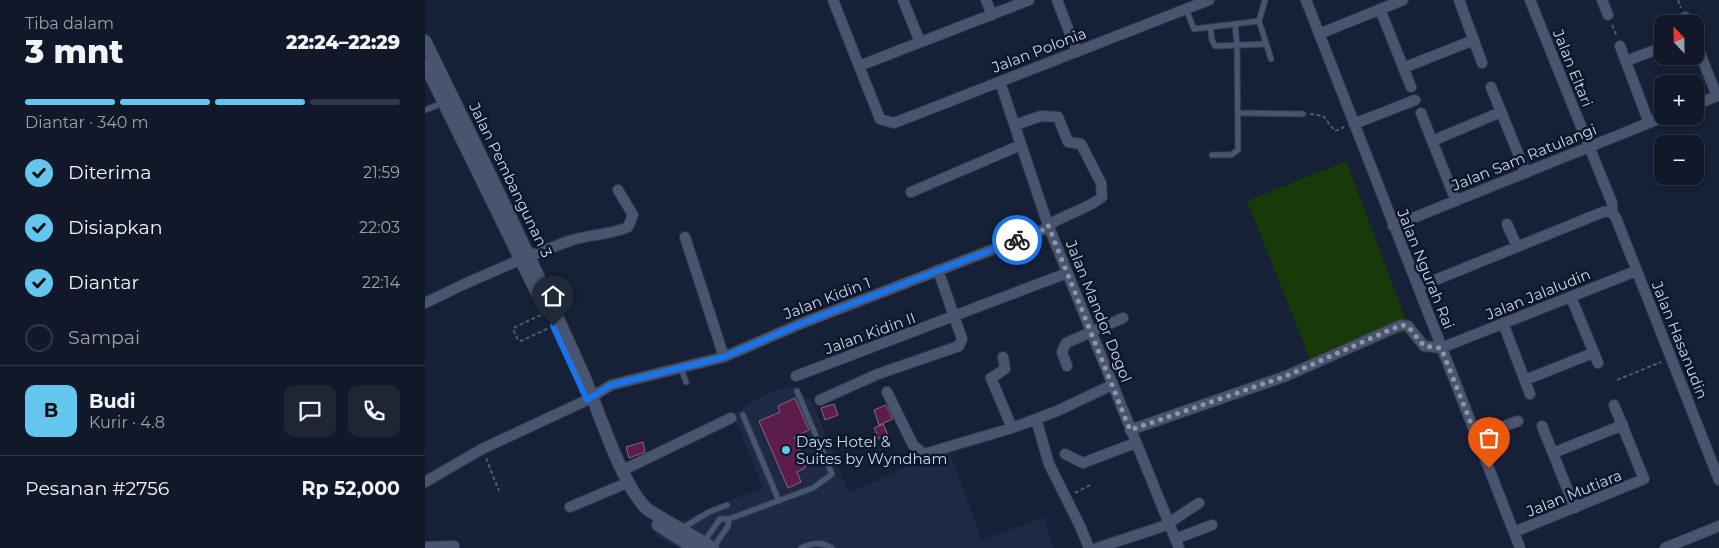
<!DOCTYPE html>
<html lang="id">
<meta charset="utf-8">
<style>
:root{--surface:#101829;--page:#1e2535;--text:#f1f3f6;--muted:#9ca0a8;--line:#303746;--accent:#64c5ee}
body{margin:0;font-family:Montserrat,sans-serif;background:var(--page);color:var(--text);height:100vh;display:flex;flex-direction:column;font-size:19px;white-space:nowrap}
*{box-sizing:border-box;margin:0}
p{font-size:16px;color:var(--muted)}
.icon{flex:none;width:28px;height:28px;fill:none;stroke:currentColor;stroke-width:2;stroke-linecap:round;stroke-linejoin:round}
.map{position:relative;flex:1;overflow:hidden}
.details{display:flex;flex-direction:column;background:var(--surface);width:425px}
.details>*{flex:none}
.needle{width:32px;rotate:338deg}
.fabs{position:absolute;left:1229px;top:15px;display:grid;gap:10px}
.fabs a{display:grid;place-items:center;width:50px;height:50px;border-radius:10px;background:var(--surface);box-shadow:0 2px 8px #0003,0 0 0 1px var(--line);font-size:25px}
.pin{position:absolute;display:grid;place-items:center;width:42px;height:42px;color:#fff;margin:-51px -21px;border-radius:50% 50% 50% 0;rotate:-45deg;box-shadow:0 0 5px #0007}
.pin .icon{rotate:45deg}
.courier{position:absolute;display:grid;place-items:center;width:50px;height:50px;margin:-25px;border:4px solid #1a73e8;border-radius:50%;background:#fff;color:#222;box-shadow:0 1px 6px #0007}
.summary em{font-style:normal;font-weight:800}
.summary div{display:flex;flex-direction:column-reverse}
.summary{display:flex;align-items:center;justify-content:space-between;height:85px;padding:0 25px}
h1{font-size:32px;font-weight:800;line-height:38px}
.bar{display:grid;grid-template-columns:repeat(4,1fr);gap:8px 5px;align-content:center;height:60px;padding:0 25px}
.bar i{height:6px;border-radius:4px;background:var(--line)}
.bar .selected{background:var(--accent)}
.bar p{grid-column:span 4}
.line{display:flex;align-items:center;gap:12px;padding:0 25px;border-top:1px solid var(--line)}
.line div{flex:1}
.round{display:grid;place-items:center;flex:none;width:52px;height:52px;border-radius:10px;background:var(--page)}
ol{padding:0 25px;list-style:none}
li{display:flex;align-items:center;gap:15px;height:55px}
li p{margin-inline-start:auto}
li .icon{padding:5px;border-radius:50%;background:var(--accent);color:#111;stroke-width:4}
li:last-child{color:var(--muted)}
li i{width:28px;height:28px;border:2px solid var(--line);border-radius:50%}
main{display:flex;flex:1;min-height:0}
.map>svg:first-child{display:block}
.built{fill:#1d2945}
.green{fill:#173a08}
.building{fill:#5d1d4a;stroke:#86687b}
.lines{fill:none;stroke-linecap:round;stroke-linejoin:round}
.service-casing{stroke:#343a4d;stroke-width:7}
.minor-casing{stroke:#343a4d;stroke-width:12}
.tertiary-casing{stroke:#343a4d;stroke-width:14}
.path{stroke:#50596d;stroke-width:2;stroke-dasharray:4 2.5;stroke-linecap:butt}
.service{stroke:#48556f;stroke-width:5}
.minor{stroke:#48556f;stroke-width:10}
.tertiary{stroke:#48556f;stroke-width:12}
.done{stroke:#8e96a8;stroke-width:5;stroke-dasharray:0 9}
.route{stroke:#1a73e8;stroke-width:6}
.poi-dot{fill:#64c5ee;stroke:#0d172c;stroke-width:2}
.labels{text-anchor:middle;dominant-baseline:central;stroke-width:5;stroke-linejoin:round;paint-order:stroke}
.street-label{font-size:15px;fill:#ced5e5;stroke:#0d172c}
.poi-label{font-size:15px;fill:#ced5e5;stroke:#0d172c;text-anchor:start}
</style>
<main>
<section class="details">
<div class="summary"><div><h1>3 mnt</h1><p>Tiba dalam</p></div><em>22:24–22:29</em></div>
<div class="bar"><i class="selected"></i><i class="selected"></i><i class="selected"></i><i></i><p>Diantar · 340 m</p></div>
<ol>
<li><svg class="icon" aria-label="check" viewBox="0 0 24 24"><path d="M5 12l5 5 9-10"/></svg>Diterima<p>21:59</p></li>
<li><svg class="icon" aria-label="check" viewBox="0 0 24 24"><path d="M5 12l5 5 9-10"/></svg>Disiapkan<p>22:03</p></li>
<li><svg class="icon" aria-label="check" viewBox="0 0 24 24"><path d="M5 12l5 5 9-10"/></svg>Diantar<p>22:14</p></li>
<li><i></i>Sampai</li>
</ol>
<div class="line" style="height:90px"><b class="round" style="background:var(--accent);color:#111">B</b><div><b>Budi</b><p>Kurir · 4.8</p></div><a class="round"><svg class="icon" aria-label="chat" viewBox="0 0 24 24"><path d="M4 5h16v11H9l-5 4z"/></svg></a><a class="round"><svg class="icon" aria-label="phone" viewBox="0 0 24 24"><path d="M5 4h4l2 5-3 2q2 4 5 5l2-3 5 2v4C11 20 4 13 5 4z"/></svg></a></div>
<div class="line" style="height:65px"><div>Pesanan #2756</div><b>Rp 52,000</b></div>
</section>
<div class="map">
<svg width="1294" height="548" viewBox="0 0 1294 548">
<rect width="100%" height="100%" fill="#162037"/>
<path class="built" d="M366,385L387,401L424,493L510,454L524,450L557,540L619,517L629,548H254L229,535L282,509L338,488L308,414L336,397Z"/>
<path class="green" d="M921,161L985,330L887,364L822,201Z"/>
<path class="building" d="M370,398L384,430L369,437L380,463V468L372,472L376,482L363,488L334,421L355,412L353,406Z
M409,404L413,415L400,420L396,408Z
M461,405L468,419L454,425L449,410Z
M458,424L463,435L454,439L449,428Z
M218,442L220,452L204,458L201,447Z"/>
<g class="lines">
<defs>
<path id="service" d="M840,0L834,21L846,59
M761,9L769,29L810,24L812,46L813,150L806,155H787
M810,24L834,21
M785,27L787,40L790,46L841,44
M0,110L18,103
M813,113L878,114
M256,368L261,382
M318,415L354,501
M256,529L284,512L302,505
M278,543L295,519H304L388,488L407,474L372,391
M288,548L303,526L304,519
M376,548C387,543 396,541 407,548"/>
<path id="minor" d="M408,0L455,119L469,123L784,0
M478,0L495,42
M561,0L567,15
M632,0L652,52
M881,0L1095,548
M1034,0L1057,63
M1105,0L1187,203V212
M1177,0L1183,15
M955,9L986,87
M1260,17L1263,24
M894,34L978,0
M1270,41L1292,96
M1195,46L1224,123
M1201,61L1238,47
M434,66L604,0
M978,68L1049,40
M575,82L623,225L754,548
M1066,87L1101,173
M1270,105L1294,95
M996,113L1031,201
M929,124L990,100
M1007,141L1076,112
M486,192L596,145
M1187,212L1191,218L1294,480
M1082,224L1092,247
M968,226L1241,116
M260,237L299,357
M993,287L1178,212H1187
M1146,297L1173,363
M0,303C46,280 95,259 144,241C164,234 182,236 203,227L208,215L193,190
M1078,323L1105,394
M578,357L580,369L566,378L587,428
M642,366L637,352L641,343L698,318
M371,376L642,273
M1100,380L1168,353
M462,392L488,445L499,454L587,428L632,411L687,385
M395,400L453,374L534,346L537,339L513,270
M611,419L624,464L655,526L664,548
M1117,426L1150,508
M705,430L861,376L976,325L983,326L999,346L1016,348L1211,271
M1052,436L1093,421
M1128,453L1198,425
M640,454L658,463L710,443
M198,470L306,418
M0,482L57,449L162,400L186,385L299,357L375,324L618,230C635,214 659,212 677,197L676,183L656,144L643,142L633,117L616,116L590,125
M145,507L197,485
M1089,532L1219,479L1189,405
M750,539L787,525
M2,547L29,546
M672,548L739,526L774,503
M1240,548L1294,526"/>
<path id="tertiary" d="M0,41C54,151 108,262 158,374C173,408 197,487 223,510L288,548
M0,64L117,303
M233,525L269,548"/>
</defs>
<use href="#service" class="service-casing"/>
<use href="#minor" class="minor-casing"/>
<use href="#tertiary" class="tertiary-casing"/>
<path class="path" d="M1253,0L1256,8
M1187,25L1192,37
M885,114L898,116L910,131L919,127
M116,315L90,327L88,329L93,340L96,341L124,328
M1192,380L1236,362
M61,458L74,491
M650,493L667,484"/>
<use href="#service" class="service"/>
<use href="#minor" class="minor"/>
<use href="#tertiary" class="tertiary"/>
</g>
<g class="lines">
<path class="done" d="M592,240L618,230L623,225L705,430L861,376L976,325L983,326L999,346L1016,348L1064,468"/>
<path class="route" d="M128,326L162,400L186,385L299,357L375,324L592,240"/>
</g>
<circle class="poi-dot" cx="361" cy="450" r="5"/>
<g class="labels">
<g class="street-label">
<text transform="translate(614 50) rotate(-21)">Jalan Polonia</text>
<text transform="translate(1148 68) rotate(68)">Jalan Eltari</text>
<text transform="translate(1099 157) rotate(-22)">Jalan Sam Ratulangi</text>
<text transform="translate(86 180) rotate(64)">Jalan Pembangunan 3</text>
<text transform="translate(1001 269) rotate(68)">Jalan Ngurah Rai</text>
<text transform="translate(1113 294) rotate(-22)">Jalan Jalaludin</text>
<text transform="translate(402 298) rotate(-21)">Jalan Kidin 1</text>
<text transform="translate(674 311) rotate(68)">Jalan Mandor Dogol</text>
<text transform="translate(445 333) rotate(-20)">Jalan Kidin II</text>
<text transform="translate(1255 340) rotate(68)">Jalan Hasanudin</text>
<text transform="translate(1149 493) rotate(-22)">Jalan Mutiara</text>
</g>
<g class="poi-label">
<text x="371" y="441">Days Hotel &amp;<tspan x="371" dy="17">Suites by Wyndham</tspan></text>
</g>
</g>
</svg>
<div class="fabs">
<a><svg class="needle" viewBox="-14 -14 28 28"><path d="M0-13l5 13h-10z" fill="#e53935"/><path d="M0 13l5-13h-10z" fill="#9ca0a8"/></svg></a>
<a>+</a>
<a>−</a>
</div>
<div class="pin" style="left:1064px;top:468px;background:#ea580c"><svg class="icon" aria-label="bag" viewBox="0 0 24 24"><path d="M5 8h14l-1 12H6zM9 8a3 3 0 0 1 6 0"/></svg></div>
<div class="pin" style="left:128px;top:326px;background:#1f2937"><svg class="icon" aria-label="home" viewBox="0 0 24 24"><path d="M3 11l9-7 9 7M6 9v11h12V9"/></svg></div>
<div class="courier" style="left:592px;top:240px"><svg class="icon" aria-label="bike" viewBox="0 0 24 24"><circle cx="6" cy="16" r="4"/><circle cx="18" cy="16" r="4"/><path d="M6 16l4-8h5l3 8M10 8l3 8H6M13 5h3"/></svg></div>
</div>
</main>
